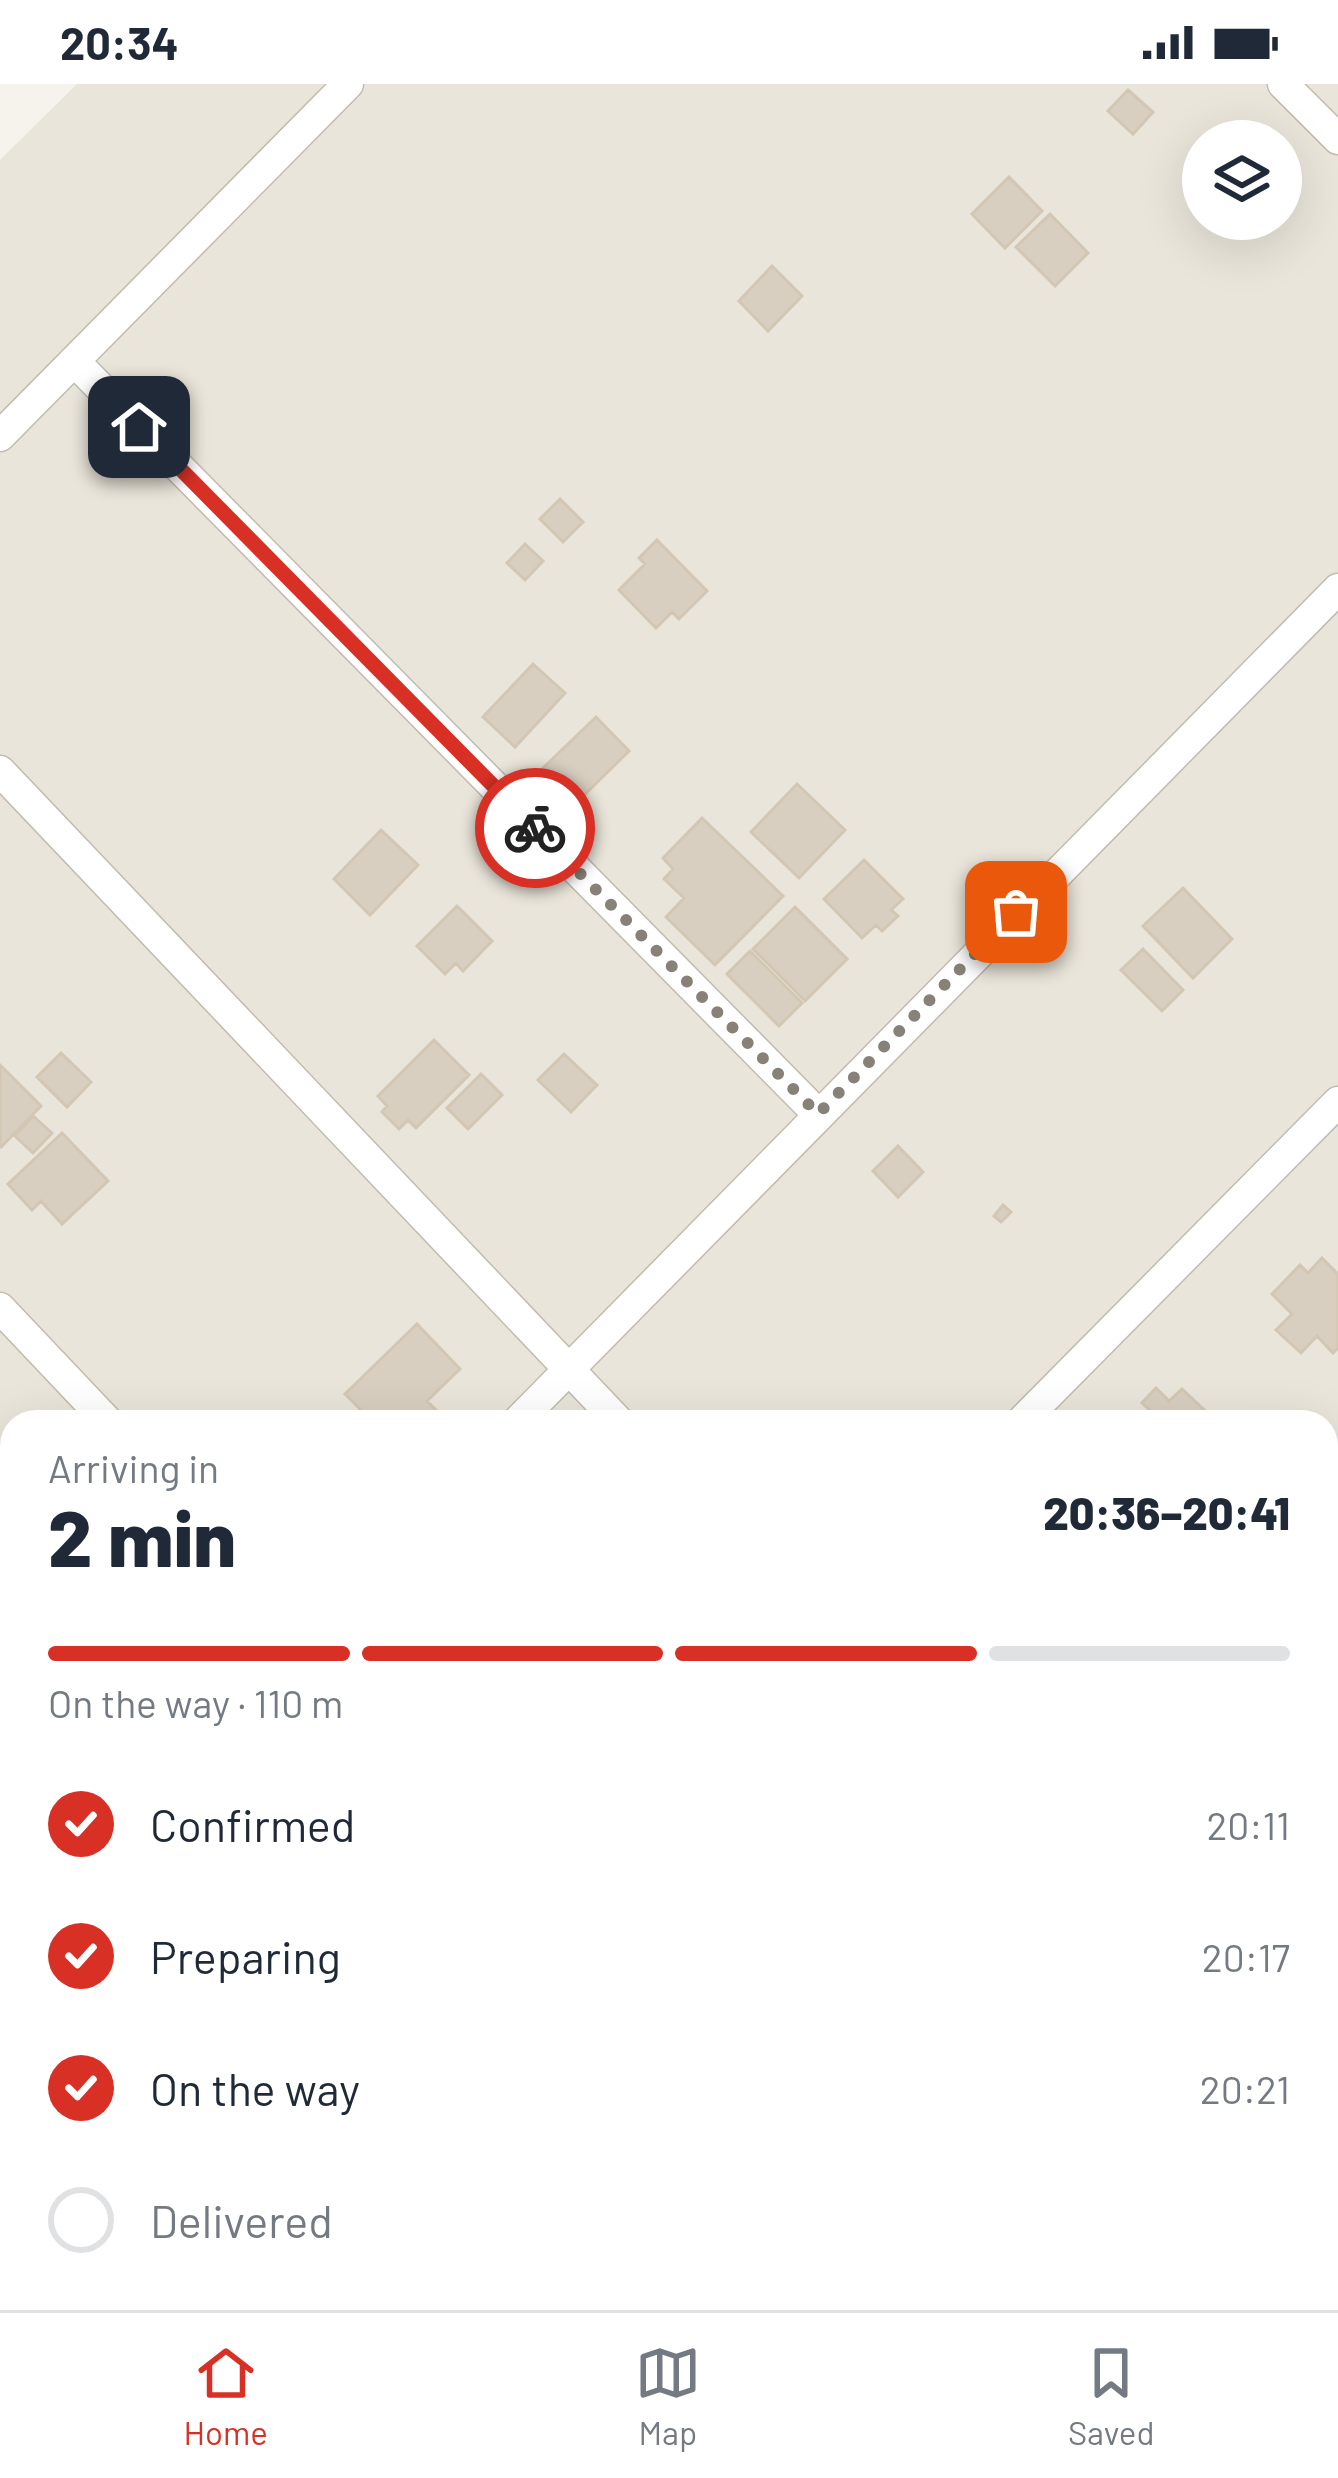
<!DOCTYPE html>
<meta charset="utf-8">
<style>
:root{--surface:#fff;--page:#f6f6f7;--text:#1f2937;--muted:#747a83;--line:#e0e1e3;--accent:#d93025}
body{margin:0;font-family:Barlow,sans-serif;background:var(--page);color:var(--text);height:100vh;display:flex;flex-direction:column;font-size:45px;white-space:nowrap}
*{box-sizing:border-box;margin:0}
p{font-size:39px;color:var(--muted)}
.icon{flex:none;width:66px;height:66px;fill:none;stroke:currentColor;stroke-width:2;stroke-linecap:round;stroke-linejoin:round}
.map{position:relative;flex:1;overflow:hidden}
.drawer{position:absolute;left:0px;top:1326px;width:1338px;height:900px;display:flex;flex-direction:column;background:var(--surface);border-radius:36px 36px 0 0;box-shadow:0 12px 48px #0002}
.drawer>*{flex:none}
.controls{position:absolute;left:1182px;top:36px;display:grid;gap:24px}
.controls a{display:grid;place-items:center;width:120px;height:120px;border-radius:50%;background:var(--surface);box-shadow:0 12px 48px #0002;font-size:60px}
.pin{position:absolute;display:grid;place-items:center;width:102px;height:102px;color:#fff;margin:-51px;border-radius:24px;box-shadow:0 6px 18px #0006}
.courier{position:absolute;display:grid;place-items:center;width:120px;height:120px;margin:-60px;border:9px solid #d93025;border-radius:50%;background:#fff;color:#222;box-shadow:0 3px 15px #0007}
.summary em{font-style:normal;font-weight:800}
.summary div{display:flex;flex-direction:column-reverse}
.summary{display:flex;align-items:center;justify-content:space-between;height:204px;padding:0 48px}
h1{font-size:78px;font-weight:800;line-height:90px}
.bar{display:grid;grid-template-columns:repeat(4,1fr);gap:18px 12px;align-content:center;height:144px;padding:0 48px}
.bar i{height:15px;border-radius:9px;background:var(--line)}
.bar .active{background:var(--accent)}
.bar p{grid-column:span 4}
ol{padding:0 48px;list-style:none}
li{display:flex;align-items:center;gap:36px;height:132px}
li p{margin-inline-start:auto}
li .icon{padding:12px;border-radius:50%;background:var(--accent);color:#fff;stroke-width:4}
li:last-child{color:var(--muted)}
li i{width:66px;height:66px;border:6px solid var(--line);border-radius:50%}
.status{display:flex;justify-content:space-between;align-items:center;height:84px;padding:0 60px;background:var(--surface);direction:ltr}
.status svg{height:33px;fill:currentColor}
.tabs{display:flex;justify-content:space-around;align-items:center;height:168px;border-top:3px solid var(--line);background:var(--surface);font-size:33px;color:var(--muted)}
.tabs a{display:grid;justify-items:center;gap:6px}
.tabs .active{color:var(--accent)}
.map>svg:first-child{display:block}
.residential{fill:#eae5da;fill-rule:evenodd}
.building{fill:#d8cfc1;stroke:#d3c7b4;stroke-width:3}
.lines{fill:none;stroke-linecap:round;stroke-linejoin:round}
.street-casing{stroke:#c2bbae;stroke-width:33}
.street{stroke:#fff;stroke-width:30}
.done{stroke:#878178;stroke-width:12;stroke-dasharray:0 21.6}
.route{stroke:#d93025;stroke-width:15}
</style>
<div class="status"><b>20:34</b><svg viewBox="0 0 49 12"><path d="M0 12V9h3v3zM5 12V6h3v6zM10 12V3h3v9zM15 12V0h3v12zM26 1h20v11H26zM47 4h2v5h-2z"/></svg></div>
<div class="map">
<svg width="1338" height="2226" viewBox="0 0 1338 2226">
<rect width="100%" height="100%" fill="#f6f3ec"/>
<path class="residential" d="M77,0H1338V2226H0V76ZM1203,57H1281V135H1203ZM12,1338H1326V2214H12Z"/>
<path class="building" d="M1128,6L1153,28L1133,50L1108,27Z
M1009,93L1042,127L1005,164L972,130Z
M1050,130L1088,169L1055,202L1016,163Z
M772,182L802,212L768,247L739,217Z
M560,415L583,438L563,458L540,435Z
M657,456L707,507L679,535L672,528L656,544L619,506L645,480L639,474Z
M525,460L543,477L525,496L507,479Z
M533,580L565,609L515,663L483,633Z
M596,633L629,667L575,720L542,685Z
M797,700L845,746L799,794L751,748Z
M702,734L783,812L715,881L666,833L684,814L664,795L673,785L663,774Z
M381,746L418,781L370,831L334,795Z
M864,776L903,815L891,826L898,832L882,847L876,841L862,854L824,815Z
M1183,804L1232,855L1193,894L1143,842Z
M457,822L492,857L463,887L456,879L445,890L417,862Z
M795,823L847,875L805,917L753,865Z
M1143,865L1183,906L1162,927L1121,886Z
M750,867L802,919L779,942L727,890Z
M434,956L469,991L416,1044L408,1036L399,1045L382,1028L387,1022L378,1012Z
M61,969L91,998L67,1023L37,993Z
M564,970L597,1001L571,1028L538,996Z
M0,981L41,1022L1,1063L0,1062Z
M481,990L502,1011L468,1045L447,1024Z
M33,1032L52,1049L33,1069L15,1052Z
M62,1049L108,1097L62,1140L41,1117L32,1126L8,1100Z
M898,1062L923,1088L898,1113L873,1087Z
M1003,1121L1011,1128L1001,1138L994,1132Z
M1322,1174L1338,1190V1264L1333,1269L1317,1252L1301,1269L1276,1246L1292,1230L1272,1210L1300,1181L1308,1189Z
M417,1240L460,1285L427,1317L448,1338H373L345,1310Z
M1156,1304L1169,1317L1182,1305L1217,1338H1150L1156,1332L1142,1319Z
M1326,1932L1338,1944L1326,1961Z
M12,2119V2168L0,2156L12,2142L0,2130Z
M932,2214H974L962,2226H939Z
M982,2214H991L1003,2226H970Z
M1262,2214H1304L1292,2226L1280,2216L1272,2224Z"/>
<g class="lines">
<defs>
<path id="street" d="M1283,0L1338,55
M74,277L818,1030
M0,352L348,0
M0,687L619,1338
M0,1224L108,1338
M517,1338L1338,505
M1021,1338L1338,1018
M1326,1538L1338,1526
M0,1720L12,1732
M0,1867L12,1855
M1326,2017L1338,2005
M1326,2043L1338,2056
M0,2224L2,2226
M145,2226L157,2214
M639,2226L651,2214
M1117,2226L1129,2214"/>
</defs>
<use href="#street" class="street-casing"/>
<use href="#street" class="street"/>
</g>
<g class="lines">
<path class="done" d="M535,744L818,1030L1016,828"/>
<path class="route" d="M139,343L535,744"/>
</g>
</svg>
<div class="controls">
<a><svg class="icon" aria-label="layers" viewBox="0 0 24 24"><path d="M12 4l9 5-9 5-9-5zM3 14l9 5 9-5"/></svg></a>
</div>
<div class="pin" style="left:1016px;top:828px;background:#ea580c"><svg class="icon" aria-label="bag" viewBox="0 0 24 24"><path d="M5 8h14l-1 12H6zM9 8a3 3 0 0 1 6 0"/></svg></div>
<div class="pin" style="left:139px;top:343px;background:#1f2937"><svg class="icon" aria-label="home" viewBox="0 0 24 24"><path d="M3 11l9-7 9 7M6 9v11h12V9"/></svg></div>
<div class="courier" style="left:535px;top:744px"><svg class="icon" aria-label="bike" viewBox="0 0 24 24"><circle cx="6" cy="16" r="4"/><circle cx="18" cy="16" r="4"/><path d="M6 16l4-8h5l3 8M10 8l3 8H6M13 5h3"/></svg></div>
<section class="drawer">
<div class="summary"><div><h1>2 min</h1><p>Arriving in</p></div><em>20:36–20:41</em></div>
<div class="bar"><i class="active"></i><i class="active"></i><i class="active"></i><i></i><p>On the way · 110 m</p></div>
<ol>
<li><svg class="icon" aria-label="check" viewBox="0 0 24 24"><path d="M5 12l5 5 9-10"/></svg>Confirmed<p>20:11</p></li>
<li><svg class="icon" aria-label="check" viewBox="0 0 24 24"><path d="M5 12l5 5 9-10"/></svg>Preparing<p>20:17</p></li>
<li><svg class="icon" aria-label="check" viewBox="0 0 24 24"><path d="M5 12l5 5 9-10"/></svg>On the way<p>20:21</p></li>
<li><i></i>Delivered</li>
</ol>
</section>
</div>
<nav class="tabs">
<a class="active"><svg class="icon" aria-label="home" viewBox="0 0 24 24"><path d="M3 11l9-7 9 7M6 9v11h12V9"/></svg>Home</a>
<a><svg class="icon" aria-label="map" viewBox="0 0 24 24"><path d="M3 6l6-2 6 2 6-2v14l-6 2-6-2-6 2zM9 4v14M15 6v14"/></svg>Map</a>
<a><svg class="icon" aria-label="saved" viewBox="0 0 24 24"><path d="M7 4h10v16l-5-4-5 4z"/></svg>Saved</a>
</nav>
